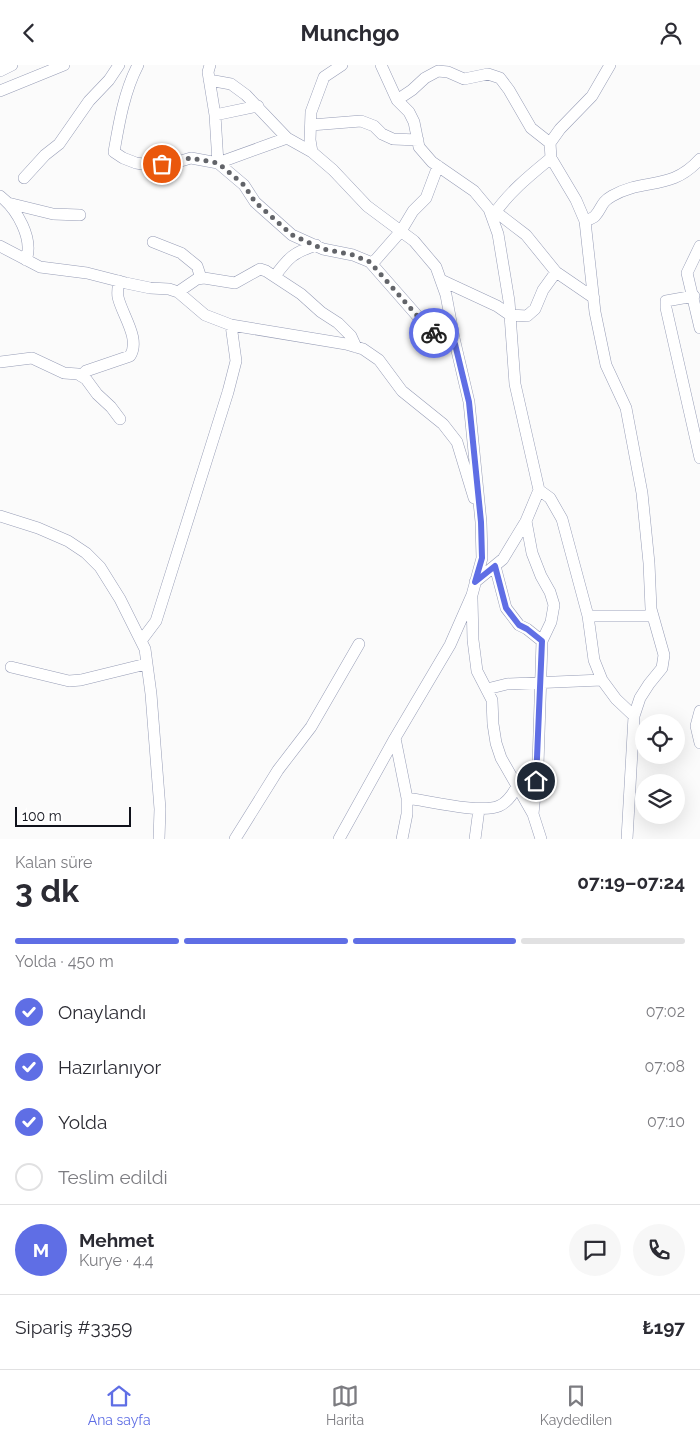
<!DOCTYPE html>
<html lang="tr">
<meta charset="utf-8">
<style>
:root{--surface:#fff;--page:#f7f7f7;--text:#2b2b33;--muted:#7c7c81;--line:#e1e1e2;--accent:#5f6ee5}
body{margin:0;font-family:Raleway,sans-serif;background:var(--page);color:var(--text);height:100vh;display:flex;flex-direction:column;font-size:19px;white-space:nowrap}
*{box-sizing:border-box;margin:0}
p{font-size:16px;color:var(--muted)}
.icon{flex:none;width:28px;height:28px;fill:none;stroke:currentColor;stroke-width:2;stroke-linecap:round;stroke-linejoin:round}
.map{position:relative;height:774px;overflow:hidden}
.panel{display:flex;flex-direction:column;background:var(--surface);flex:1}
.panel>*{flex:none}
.buttons{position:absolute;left:635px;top:649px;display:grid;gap:10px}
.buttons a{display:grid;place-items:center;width:50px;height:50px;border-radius:50%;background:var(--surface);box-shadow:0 5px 20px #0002;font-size:25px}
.scale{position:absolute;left:15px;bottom:12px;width:116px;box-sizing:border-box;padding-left:5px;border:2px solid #10121b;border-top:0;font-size:14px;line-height:18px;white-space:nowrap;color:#10121b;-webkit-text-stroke:4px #fff;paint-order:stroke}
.pin{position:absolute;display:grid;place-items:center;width:42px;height:42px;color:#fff;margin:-21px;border:2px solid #fff;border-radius:50%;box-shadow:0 1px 5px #0007}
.courier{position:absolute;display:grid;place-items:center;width:50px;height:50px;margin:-25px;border:4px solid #5f6ee5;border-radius:50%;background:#fff;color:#222;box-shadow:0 1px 6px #0007}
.summary em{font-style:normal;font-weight:700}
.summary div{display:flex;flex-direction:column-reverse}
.summary{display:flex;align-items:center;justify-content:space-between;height:85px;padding:0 15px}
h1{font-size:32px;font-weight:700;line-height:38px}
.bar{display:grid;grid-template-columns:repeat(4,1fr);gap:8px 5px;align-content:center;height:60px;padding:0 15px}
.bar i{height:6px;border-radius:4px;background:var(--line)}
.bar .on{background:var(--accent)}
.bar p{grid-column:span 4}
.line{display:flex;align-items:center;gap:12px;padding:0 15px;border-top:1px solid var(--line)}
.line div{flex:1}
.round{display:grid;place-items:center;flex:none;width:52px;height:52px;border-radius:26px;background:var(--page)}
ol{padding:0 15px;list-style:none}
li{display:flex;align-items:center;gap:15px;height:55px}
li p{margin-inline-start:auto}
li .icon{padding:5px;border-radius:50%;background:var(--accent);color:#fff;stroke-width:4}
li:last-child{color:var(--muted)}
li i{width:28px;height:28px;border:2px solid var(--line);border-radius:50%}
header{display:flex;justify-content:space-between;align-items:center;height:65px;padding:0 15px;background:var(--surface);font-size:22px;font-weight:700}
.tab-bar{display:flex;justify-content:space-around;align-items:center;height:70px;border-top:1px solid var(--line);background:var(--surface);font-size:14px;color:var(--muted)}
.tab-bar a{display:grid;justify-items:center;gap:2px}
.tab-bar .on{color:var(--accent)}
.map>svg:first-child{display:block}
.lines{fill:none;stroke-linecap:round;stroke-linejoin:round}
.minor-casing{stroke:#979db6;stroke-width:12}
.minor{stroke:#fff;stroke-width:11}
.done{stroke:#626469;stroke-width:5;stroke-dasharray:0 9}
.route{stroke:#5f6ee5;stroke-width:6}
</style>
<header><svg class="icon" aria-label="back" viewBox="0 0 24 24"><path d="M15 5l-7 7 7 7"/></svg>Munchgo<svg class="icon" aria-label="person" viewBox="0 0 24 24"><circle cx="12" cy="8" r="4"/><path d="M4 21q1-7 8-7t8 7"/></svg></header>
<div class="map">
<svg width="700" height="774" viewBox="0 0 700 774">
<rect width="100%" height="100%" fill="#fbfbfb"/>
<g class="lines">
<defs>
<path id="minor" d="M138,0C124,27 119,58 114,87L123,93L136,98L149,100L174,98L191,93L218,98L287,73
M210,0L208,7L215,50L218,98L244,120L255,137L292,170L323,184L353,190L370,197L420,254L439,272L455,279
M381,0L397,35L409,47L414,57L419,82L432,97L474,126L489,144L498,169L509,236L515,319L539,425L550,433L562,454L588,551L594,595L602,615L616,634L634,651
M610,0L592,31L560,64L550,78L551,93L576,135L585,156L595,247L606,300L626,343L642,428L649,498L651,544L664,590L662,603L649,619L640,633L634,651L627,774
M0,6L12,0
M209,15L231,19L246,30L287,73L312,87
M0,26L64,0
M397,35L412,25L425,13L438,6L448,7L464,14L488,9L500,13L509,25L531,63L550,78
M215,50L258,41
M311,60L361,56L374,61L382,69L393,74L418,75
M24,113L45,90L59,79L89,36L109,15L119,0
M0,131C17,144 34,174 26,195
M8,138L53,149L80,150
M496,147L526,170L556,207L594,233
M492,152C508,128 529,111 551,93
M585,156C588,155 593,153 595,151C603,142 600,138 612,131C645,112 670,127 700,94
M153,177L181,188L197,201L201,213
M0,181L40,202L87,208L126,218L150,223L169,224L178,227L205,250L231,260L346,279L363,284L379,295L402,326L443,359L457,377L474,433
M700,181L687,208L700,263
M372,199L401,166L413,146L426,133L438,101
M275,211C289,192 293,188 316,180
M441,215L497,241L510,250L527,251L535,244L543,225L556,207
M178,227L197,214L204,213L235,218L260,204L266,206L301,229L321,247L338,258L351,271L356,282
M694,231L666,236V243L700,393
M0,297L32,293L64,308L78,309L86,314L97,329L111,342L120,354
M81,311L86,306L130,291C141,274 122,250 118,232C117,227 118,222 119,216
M0,451L38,463L68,476L86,488L100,502L120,534L145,584L151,629L160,744L159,774
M526,456L532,488L541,511L550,527L554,540L551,557L542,576L538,700L533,749
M495,501L506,543L519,560L527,564L542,576
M475,517L503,494L526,456L539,425
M472,534L473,575L477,606L492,635L493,659L496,678L501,693L533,749L541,774
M588,551H653
M141,576L156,556L228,327L236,296L231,260
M11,602L69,616L81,615L146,599
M487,624L507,619L602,615
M700,646L696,661L700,678
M395,673L407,733V749L402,774
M407,733C429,736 481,749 499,741C508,737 513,729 517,721
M235,774L278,705L311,662L359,579
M339,774L395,673L450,580L472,530L482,493L481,457L469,337L454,273L446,230L436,202L414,176L367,141L333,105L312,87L310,75L311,47L324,12L342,0
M475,774L479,744"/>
</defs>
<use href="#minor" class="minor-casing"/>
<use href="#minor" class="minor"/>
</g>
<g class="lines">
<path class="done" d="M162,99L174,98L190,93L218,98L244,120L255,137L292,170L323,184L353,190L370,197L420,254L434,268"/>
<path class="route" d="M434,268L439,272L455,279L469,337L481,457L482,493L475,517L495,501L506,543L519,560L527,564L542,576L536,716"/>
</g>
</svg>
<div class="buttons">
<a><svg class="icon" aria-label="locate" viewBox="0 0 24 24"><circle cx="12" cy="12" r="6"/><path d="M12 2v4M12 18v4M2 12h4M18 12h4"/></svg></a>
<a><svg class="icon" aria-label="layers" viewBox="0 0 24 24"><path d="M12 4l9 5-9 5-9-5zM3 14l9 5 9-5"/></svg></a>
</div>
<div class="scale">100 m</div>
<div class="pin" style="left:162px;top:99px;background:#ea580c"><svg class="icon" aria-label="bag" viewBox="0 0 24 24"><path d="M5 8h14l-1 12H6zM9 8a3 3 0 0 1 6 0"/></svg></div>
<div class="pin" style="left:536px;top:716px;background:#1f2937"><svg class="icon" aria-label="home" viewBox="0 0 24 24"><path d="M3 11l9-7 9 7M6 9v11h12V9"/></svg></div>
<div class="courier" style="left:434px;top:268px"><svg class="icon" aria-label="bike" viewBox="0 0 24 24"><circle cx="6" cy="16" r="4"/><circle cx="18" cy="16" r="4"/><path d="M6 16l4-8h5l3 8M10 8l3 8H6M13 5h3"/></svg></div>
</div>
<section class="panel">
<div class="summary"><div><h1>3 dk</h1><p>Kalan süre</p></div><em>07:19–07:24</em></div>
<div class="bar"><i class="on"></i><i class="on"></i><i class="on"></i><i></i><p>Yolda · 450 m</p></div>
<ol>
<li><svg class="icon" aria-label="check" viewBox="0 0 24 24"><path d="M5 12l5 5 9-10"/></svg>Onaylandı<p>07:02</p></li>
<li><svg class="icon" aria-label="check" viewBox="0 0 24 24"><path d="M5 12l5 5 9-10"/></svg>Hazırlanıyor<p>07:08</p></li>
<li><svg class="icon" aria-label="check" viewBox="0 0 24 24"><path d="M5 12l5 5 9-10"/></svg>Yolda<p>07:10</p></li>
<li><i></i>Teslim edildi</li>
</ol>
<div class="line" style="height:90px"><b class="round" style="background:var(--accent);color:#fff">M</b><div><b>Mehmet</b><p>Kurye · 4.4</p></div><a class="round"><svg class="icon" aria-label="chat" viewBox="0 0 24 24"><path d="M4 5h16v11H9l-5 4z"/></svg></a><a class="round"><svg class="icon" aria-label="phone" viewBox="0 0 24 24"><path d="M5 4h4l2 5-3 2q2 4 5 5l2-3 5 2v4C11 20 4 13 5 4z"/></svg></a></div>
<div class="line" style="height:65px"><div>Sipariş #3359</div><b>₺197</b></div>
</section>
<nav class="tab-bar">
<a class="on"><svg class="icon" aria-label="home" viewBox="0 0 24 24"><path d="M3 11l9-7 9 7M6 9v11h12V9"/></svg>Ana sayfa</a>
<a><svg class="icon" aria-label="map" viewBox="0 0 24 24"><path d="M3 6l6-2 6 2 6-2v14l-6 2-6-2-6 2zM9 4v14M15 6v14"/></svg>Harita</a>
<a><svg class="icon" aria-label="saved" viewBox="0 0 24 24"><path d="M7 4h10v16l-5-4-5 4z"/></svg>Kaydedilen</a>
</nav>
